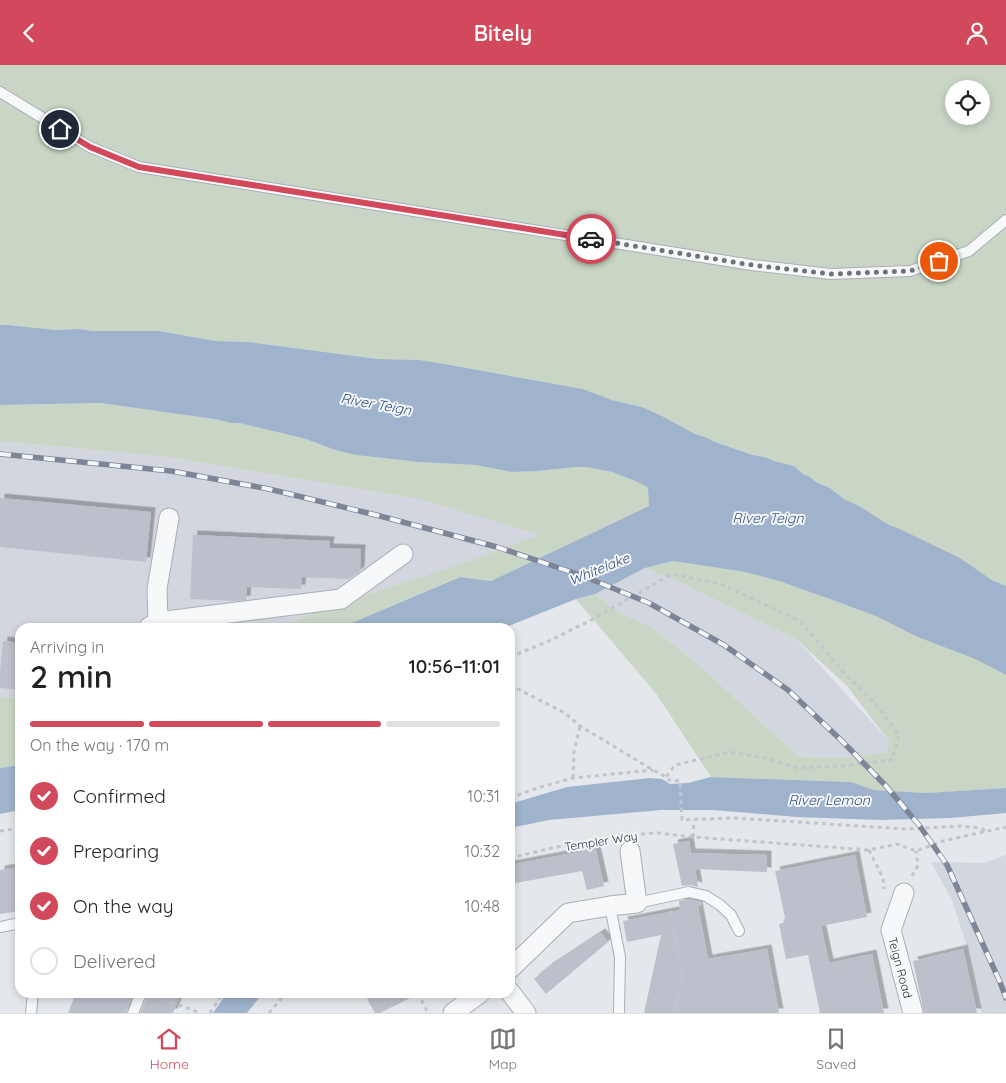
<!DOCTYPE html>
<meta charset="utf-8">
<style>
:root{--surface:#fff;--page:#f2f2f2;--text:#222;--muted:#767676;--line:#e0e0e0;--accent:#d1495b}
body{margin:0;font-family:Quicksand,sans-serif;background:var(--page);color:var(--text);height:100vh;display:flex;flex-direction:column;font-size:19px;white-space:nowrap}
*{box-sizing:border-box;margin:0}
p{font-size:16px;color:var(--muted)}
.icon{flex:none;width:28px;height:28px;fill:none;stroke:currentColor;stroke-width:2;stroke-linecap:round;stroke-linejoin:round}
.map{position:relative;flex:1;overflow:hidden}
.panel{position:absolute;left:15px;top:558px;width:500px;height:375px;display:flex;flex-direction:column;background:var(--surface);border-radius:15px;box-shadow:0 2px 8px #0003}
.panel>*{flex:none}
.fabs{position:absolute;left:945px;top:15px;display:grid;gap:10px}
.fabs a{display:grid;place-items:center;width:45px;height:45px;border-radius:50%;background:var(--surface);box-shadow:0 2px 8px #0003;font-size:25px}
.pin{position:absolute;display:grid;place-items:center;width:42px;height:42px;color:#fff;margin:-21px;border:2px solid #fff;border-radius:50%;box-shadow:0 1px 5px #0007}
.courier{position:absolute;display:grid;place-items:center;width:50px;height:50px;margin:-25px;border:4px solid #d1495b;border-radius:50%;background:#fff;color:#222;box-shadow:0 1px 6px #0007}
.headline em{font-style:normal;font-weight:600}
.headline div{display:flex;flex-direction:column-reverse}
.headline{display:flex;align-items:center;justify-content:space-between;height:85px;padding:0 15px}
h1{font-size:32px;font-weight:600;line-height:38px}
.bar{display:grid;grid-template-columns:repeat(4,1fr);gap:8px 5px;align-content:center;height:60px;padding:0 15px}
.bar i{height:6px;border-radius:4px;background:var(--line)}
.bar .on{background:var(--accent)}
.bar p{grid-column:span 4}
ol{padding:0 15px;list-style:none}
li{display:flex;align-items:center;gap:15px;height:55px}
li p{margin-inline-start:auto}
li .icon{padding:5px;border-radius:50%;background:var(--accent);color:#fff;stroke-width:4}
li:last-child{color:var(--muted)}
li i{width:28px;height:28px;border:2px solid var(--line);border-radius:50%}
header{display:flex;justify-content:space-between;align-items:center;height:65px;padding:0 15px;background:var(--accent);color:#fff;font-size:22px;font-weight:600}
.tab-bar{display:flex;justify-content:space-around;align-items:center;height:70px;border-top:1px solid var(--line);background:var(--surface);font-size:14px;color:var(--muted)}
.tab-bar a{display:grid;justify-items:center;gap:2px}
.tab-bar .on{color:var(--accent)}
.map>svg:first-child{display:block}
.built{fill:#d2d6de}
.green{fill:#c9d6c5;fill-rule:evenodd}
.water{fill:#9fb4cc}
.building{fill:#bbc0ca;filter:url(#shadow)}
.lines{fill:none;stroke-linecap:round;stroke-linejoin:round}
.lane-casing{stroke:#a9aeb7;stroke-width:12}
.street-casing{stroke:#a9aeb7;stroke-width:21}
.path{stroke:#c2c5cb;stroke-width:3;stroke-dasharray:4 4;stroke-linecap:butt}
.lane{stroke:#f7f8fa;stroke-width:10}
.street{stroke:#f7f8fa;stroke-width:19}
.rail-casing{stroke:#7d8696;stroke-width:5.5}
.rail{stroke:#f4f6f9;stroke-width:4;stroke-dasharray:11;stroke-linecap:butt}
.done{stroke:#6c737f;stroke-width:5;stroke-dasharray:0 9}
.route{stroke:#d1495b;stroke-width:6}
.labels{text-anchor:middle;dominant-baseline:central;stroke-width:4;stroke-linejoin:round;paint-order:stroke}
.street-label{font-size:12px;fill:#2b3445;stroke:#f4f6f9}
.water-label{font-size:14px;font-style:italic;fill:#34527a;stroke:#f4f6f9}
</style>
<header><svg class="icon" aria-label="back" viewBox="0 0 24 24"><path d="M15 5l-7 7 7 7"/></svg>Bitely<svg class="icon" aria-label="person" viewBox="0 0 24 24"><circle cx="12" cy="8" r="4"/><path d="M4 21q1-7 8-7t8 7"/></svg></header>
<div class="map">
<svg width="1006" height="948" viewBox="0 0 1006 948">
<defs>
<filter id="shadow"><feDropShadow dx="4.5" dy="-4.5" stdDeviation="0" flood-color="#0004"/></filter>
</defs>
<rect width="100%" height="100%" fill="#e4e7ec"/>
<path class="built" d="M0,376L169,392L419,434L541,470L466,497L315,547L282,562H20V633L0,632Z
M645,503L675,515L796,574L889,676L887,687L846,693L799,692L698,599L649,561L616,546L595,529Z
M1006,790V948H982L969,888L952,835L931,797L984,798Z"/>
<path class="green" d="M0,0H1006V521L992,515L960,493L900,464L889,460L861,442L844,434L830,423L816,417L810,412L803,409L794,401L774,396L765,392L754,390L715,377L705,372L695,369L664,352L642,342L612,335L583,324L433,297L420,295L378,294L249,277L216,276L159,266H94L78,264L56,265L8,260H0ZM954,24H981V51H954Z
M100,338L214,354L231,358H239L306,374L335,385L364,391L418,397L476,400L511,407L538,406L577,402H586L612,407L640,418L648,423L649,441L491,516L459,512L342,562H282L315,547L466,497L540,470L419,434L169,392L0,376V340Z
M673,496L745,507L779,516L838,537L878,552L915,571L975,594L1006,610V723L926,728L874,725L851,717L711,712L657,630L576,534L595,529L616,546L649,561L698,599L799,692L846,693L887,687L889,676L847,621L796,574L675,515L645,503Z
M0,632L20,633V700L0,703Z"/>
<path class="water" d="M0,260H8L56,265L78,264L94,266H159L216,276L249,277L378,294L420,295L433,297L583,324L612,335L642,342L664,352L695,369L705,372L715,377L753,390L765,392L774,396L794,401L803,409L810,412L816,417L830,423L844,434L861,442L889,460L900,464L960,493L992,515L1006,521V610L975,594L915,571L878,552L838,537L779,516L745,507L673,496L645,503L595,529L576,534L506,562H342L460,512L491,516L649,441L648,423L640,418L612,407L586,402H577L538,406L511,407L476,400L418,397L356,390L335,385L306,374L239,358H231L214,354L100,338L0,340Z
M20,700V745L0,749V703Z
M711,712L851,717L874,725L926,728L1006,723V748L950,753L881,755L797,752L713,745H661L549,755L510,763V739L567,722L650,713L662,714L670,719L688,718Z
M227,928H263L247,948H213Z"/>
<path class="building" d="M0,433L151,447L146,497L0,482Z
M193,470L330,476L329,483L361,484L360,506L349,514L302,512L301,524L247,522L246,535L237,536L190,534Z
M3,576L20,578V625L0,623V607Z
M689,776L691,788L767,790V807L695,804L698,822L690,820L682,821L673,779Z
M595,781L604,821L587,825L582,806L510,819V800L578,787L577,785Z
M855,790L867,852L821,861L829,898L872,889L884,948H820L808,890L786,894L779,859L786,857L775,806Z
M20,802V846L0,849V805Z
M689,834L701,837L702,840L698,841L708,894L767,884L779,948H644L661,870L627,877L623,856L680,845L679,836Z
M601,868L608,877L546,929L534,914L549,902Z
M963,884L977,948H924L913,896Z
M76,928H134L126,948H68Z
M148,928H181L173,948H140Z
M379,928H420L380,948H375L367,934Z"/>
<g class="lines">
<defs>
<path id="lane" d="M0,27L90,82L139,102L752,200L831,209L910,206L969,186L1006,155
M637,838L689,827L706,831L720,840L731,850L739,866
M610,841L620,892L619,946
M0,862L20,858
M31,948L33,928
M133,948L141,928"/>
<g id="street">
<path d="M158,557L157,524L169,453"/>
<path d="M149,562L158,557L341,534L403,489"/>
<path id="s1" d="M904,828L891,865L913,948"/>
<path d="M510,904L568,848L610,841L637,838L630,786"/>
<path d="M510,927L526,948"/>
<path d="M453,948L480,928"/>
</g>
</defs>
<use href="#lane" class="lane-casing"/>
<use href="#street" class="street-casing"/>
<path class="path" d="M510,592L547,577L593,554L672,509L721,519L800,556L845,609L875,638L899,670L892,695L841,701L797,703L765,693L730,687L675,700L666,712
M510,620L565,648L580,661L653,705L666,712L669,715L680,716L682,755L733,753L907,764L961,761L980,763L988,767
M573,713L574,687L580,661
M510,733L537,723L573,713L653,705
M0,766L20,763
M641,769L658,768L693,772L869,785L897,779L916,786L943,776L1006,762
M693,772L694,755
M869,785L883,813L884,824
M510,793L556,782L615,773
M912,811L918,800L916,786
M670,846L683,912L674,948
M418,928L428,948
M156,931L200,948
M210,948L223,928
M269,948L286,928"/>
<use href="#lane" class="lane"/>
<use href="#street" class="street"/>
<defs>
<path id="rail" d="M0,389L171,406L269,424L376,450L497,482L583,511L649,538L724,580L788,625L842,676L886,721L919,760L947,800L1000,917L1006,933"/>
</defs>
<use href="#rail" class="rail-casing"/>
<use href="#rail" class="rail"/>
</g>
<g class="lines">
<path class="done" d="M591,174L752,200L831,209L910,206L939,196"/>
<path class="route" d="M60,64L90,82L139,102L591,174"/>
</g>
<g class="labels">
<g class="street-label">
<text transform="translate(601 776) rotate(-9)">Templer Way</text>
<text stroke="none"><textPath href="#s1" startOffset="78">Teign Road</textPath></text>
</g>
<g class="water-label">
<text transform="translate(376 339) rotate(10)">River Teign</text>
<text x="768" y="453">River Teign</text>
<text transform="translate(599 504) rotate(-22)">Whitelake</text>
<text x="829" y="735">River Lemon</text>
</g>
</g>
</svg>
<div class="fabs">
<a><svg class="icon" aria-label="locate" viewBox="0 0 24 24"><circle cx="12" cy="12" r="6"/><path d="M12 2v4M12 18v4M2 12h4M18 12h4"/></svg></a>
</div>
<div class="pin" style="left:939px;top:196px;background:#ea580c"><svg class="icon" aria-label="bag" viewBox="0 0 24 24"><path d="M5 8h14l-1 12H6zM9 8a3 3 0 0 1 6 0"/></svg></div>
<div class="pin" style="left:60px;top:64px;background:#1f2937"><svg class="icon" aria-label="home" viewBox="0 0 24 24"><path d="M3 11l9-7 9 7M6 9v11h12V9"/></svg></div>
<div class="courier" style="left:591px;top:174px"><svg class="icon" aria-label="car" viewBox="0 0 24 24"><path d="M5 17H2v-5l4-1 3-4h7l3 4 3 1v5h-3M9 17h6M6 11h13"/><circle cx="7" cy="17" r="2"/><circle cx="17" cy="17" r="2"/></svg></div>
<section class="panel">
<div class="headline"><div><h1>2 min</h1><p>Arriving in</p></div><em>10:56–11:01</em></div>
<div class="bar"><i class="on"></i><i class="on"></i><i class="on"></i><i></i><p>On the way · 170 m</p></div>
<ol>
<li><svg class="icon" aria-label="check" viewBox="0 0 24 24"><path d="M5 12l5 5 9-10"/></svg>Confirmed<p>10:31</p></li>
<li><svg class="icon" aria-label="check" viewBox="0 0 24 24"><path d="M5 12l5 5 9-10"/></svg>Preparing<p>10:32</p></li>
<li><svg class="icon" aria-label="check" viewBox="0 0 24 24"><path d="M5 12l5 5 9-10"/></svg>On the way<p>10:48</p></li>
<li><i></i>Delivered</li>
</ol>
</section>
</div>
<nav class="tab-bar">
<a class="on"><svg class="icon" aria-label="home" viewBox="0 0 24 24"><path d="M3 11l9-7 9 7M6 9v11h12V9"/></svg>Home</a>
<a><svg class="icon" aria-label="map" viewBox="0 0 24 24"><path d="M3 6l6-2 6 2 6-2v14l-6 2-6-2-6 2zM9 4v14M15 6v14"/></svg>Map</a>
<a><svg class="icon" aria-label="saved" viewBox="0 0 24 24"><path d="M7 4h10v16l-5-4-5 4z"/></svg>Saved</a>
</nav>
